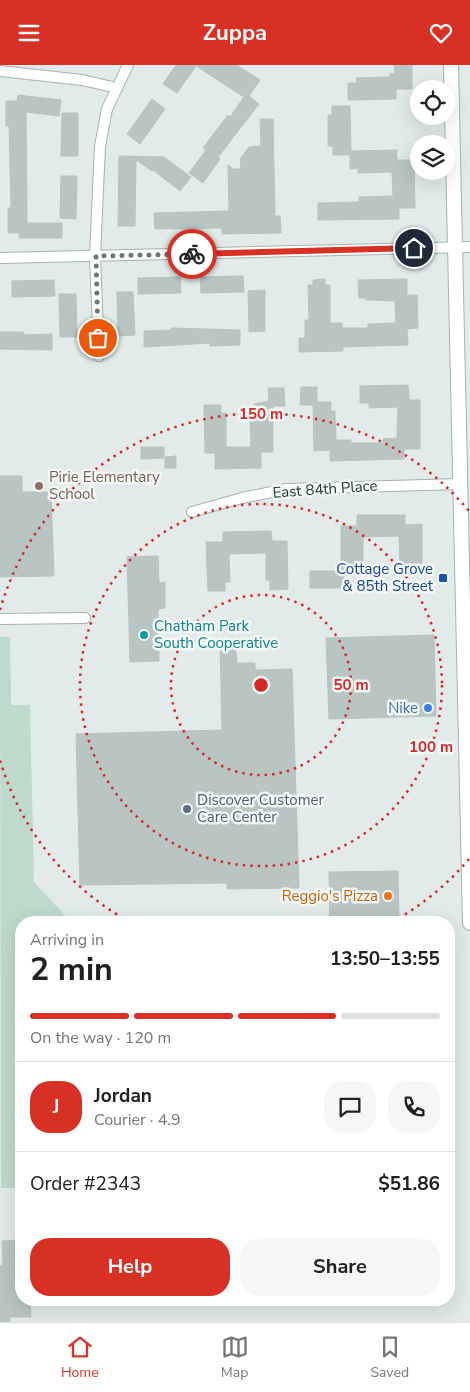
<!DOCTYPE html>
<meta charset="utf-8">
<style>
:root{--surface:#fff;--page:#f6f6f6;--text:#202124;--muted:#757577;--line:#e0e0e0;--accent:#d93025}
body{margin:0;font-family:"Nunito Sans",sans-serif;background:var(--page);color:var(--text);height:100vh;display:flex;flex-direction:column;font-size:19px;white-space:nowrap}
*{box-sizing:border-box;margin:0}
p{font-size:16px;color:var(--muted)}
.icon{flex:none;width:28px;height:28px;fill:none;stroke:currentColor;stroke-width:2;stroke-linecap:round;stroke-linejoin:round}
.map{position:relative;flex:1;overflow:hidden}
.drawer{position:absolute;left:15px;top:851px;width:440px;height:390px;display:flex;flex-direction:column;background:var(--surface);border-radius:20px;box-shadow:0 5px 20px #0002}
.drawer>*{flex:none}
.controls{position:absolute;left:410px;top:15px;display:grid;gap:10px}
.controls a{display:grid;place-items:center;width:45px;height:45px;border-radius:50%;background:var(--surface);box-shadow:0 5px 20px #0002;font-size:25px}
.pin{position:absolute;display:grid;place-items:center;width:42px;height:42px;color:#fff;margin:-21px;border:2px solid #fff;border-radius:50%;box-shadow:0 1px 5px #0007}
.courier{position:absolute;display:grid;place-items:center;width:50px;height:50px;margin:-25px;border:4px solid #d93025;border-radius:50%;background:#fff;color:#222;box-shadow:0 1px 6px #0007}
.summary em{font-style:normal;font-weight:700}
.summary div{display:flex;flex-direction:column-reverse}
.summary{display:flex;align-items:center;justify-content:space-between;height:85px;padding:0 15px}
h1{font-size:32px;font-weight:700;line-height:38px}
.bar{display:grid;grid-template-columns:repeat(4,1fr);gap:8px 5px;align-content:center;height:60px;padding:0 15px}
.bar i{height:6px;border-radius:4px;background:var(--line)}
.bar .selected{background:var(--accent)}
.bar p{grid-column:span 4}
.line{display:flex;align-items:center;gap:12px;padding:0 15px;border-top:1px solid var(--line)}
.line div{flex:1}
.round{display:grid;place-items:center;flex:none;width:52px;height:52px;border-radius:20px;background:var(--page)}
.button{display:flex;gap:10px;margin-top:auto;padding:10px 15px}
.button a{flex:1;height:58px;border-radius:20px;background:var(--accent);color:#fff;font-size:20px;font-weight:700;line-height:58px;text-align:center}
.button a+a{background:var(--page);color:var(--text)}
header{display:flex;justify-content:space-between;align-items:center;height:65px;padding:0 15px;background:var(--accent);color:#fff;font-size:22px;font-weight:700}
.tab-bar{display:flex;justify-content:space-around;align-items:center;height:70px;border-top:1px solid var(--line);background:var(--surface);font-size:14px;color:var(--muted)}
.tab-bar a{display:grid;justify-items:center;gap:2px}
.tab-bar .selected{color:var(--accent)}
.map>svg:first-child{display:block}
.green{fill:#bedacc}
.building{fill:#b8c5c3;stroke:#b6c4c1}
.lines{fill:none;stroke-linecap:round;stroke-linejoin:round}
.street-casing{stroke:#a5b2b1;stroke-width:12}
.secondary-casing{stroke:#a2b5b3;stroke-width:16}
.street{stroke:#fff;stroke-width:10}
.secondary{stroke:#fff;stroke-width:14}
.done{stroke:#667877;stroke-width:5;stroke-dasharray:0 9}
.route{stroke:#d93025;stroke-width:6}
.ring{fill:none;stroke:#d62828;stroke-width:2.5;stroke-dasharray:2.5 5}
.education-dot{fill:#8d6e63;stroke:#f3f8f6;stroke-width:2}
.transit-dot{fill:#1a4fb4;stroke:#f3f8f6;stroke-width:2}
.culture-dot{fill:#0f9aa8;stroke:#f3f8f6;stroke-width:2}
.shop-dot{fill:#3f7fe0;stroke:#f3f8f6;stroke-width:2}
.service-dot{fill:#5c6f8a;stroke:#f3f8f6;stroke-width:2}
.food-dot{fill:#e8710a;stroke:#f3f8f6;stroke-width:2}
.labels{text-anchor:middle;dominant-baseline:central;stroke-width:5;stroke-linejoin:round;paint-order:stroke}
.education-label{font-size:15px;fill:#785e54;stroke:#f3f8f6;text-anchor:start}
.street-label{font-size:15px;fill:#243a39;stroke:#f3f8f6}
.transit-label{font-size:15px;fill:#164399;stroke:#f3f8f6;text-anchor:end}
.culture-label{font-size:15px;fill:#0d838f;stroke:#f3f8f6;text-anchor:start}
.shop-label{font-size:15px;fill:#366cbe;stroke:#f3f8f6;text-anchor:end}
.service-label{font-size:15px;fill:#4e5e75;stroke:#f3f8f6;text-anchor:start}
.food-label{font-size:15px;fill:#c56008;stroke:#f3f8f6;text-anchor:end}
.centre{fill:#d62828;stroke:#f3f8f6;stroke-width:2.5}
.ring-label{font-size:15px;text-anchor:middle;font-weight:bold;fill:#d62828;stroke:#f3f8f6;stroke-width:5;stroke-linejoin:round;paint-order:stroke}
</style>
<header><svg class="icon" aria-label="menu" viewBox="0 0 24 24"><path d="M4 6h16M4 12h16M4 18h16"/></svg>Zuppa<svg class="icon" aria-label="heart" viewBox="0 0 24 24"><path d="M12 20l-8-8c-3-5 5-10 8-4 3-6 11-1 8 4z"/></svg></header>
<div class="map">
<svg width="470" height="1257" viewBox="0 0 470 1257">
<rect width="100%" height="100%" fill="#e2ebe9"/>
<path class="green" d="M0,572H10L11,640H30L34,817L71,857L21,858V1123H1Z"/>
<path class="building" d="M176,0H237L260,15L249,31L259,39L218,92L220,94L203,118L189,108L206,85L203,83L228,50L230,52L244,32L196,1L177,28L163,19Z
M394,0H412V24H396V34L348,35V18H357L356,13L390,12V8L395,9Z
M18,30L61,35L59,51L26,47L27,158H62V173H19V168H8V143H11L9,61H6V36H17Z
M152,34L165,44L140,79L127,69Z
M332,41H350L351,86L397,85V95H414L415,143H399V154L318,155V138L359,137V132L393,131L392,107L358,108V103L350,104V90H333V81H328V50H332Z
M62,48H78V91H61Z
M260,54H273L275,151H280L281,168L222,169V163L155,164L154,148L229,146L228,100L233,104H241L240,94L249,82L261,81Z
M119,91L164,92L191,112L180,126L153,105L152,106L136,95L135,161H118Z
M61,111H77L76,154L60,153Z
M243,211L244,227L201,228L200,212Z
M180,212L181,228L138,229V213Z
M325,214V220H330V258H342V263H368V259L396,258L395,236L366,235V233H359L358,215L407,214V230H417L418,263L407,264L408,280L343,282V286L299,287V273H305V255H309L308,220H313V215Z
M54,215L55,231L12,232V216Z
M265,225V266L249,267L248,226Z
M117,227H133L135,270L118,271Z
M59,229H76L77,272H60Z
M171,263L240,265V280L210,281V278L144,282V266L172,265Z
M0,267H23L24,270L52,269V285L0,284Z
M408,320L409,335H420V384H404V394L364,395L330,396V385L314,386L313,340H300L301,322H317V337H331V346H335L336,375H351V378H383V374L397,373L398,342L369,343V338H360V321Z
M268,323H284L285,341H273V387H261V403L215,404V388H205L204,340H221V348H226V382H251L250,348H254V339L269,336Z
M141,382H164V393L141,394Z
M176,391V403H165V392Z
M0,411H22V427H51L54,511L0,512Z
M357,450H405V460L422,459V508H405L404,499H400L399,471L363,472V500H359L360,509L344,510L343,523H310V506H341V461H357Z
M271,466L272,476H287L288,524L270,525V515H266V488L229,489L230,517H225V526H208L206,477H223V467Z
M158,491L159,518L165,517V543L158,544L159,596L130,597L127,492Z
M434,570L436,651L329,654L326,573Z
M220,578H235L237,598H255V605L292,604L299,823L227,824V818L80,820L76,669L222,665Z
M398,806L399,856L330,858L329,807Z
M21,1175V1235H30L31,1252H10V1257H0V1201L3,1200L2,1176Z"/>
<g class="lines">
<defs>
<path id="street" d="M0,6L82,15L117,23
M0,193L470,182
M99,291L95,191L100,81L107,44L128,0
M192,447L242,433L286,424L461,419
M0,554L85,553"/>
<path id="secondary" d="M451,0L470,858"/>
</defs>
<use href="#street" class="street-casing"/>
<use href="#secondary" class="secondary-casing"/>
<use href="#street" class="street"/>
<use href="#secondary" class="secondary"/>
</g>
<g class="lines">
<path class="done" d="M98,273L96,191L192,189"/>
<path class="route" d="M192,189L414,183"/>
</g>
<g class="ring">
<circle cx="261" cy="620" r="90"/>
<circle cx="261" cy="620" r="181"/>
<path d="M469 794A271 271 0 0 1 392 857M130 857A271 271 0 0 1 0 695M0 545A271 271 0 0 1 469 446"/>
</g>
<circle class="education-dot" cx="39" cy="421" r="5"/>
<rect class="transit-dot" x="438" y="508" width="10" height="10" rx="2.5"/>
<circle class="culture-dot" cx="144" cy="570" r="5"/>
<circle class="shop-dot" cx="428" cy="643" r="5"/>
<circle class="service-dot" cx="187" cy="744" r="5"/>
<circle class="food-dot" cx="388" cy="831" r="5"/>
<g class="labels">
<g class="education-label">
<text x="49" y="412">Pirie Elementary<tspan x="49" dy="17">School</tspan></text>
</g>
<g class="street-label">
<text transform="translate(325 424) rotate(-4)">East 84th Place</text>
</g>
<g class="transit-label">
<text x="433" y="504">Cottage Grove<tspan x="433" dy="17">&amp; 85th Street</tspan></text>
</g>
<g class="culture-label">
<text x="154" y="561">Chatham Park<tspan x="154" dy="17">South Cooperative</tspan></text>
</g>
<g class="shop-label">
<text x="418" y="643">Nike</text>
</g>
<g class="service-label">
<text x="197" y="735">Discover Customer<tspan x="197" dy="17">Care Center</tspan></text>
</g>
<g class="food-label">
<text x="378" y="831">Reggio's Pizza</text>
</g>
</g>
<circle cx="261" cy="620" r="8" class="centre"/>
<g class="ring-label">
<text x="261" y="354">150 m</text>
<text x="351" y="625">50 m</text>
<text x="431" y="687">100 m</text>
</g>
</svg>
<div class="controls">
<a><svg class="icon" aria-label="locate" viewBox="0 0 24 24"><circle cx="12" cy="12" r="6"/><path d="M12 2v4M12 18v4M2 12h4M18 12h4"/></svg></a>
<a><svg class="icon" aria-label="layers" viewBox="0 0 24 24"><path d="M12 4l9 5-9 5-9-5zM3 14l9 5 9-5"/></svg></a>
</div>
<div class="pin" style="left:98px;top:273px;background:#ea580c"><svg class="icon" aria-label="bag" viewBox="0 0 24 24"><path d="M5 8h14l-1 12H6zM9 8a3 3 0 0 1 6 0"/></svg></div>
<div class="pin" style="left:414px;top:183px;background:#1f2937"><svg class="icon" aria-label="home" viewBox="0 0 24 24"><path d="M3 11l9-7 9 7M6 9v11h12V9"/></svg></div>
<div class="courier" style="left:192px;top:189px"><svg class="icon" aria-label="bike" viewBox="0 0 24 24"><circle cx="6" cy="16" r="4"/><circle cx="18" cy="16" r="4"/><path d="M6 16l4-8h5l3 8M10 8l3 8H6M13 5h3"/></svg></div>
<section class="drawer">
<div class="summary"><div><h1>2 min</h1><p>Arriving in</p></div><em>13:50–13:55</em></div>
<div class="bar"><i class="selected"></i><i class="selected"></i><i class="selected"></i><i></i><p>On the way · 120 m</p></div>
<div class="line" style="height:90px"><b class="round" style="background:var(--accent);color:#fff">J</b><div><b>Jordan</b><p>Courier · 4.9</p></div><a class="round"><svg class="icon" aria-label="chat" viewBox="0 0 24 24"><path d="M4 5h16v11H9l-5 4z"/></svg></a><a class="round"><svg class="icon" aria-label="phone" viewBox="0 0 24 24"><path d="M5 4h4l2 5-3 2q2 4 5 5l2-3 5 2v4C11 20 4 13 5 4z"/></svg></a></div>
<div class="line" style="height:65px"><div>Order #2343</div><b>$51.86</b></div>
<div class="button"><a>Help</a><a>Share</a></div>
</section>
</div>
<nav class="tab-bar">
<a class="selected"><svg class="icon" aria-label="home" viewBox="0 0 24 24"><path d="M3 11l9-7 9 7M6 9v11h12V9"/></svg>Home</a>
<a><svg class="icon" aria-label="map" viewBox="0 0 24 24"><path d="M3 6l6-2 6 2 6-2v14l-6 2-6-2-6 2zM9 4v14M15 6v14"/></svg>Map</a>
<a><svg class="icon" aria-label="saved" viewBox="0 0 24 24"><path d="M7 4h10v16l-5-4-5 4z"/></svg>Saved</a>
</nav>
